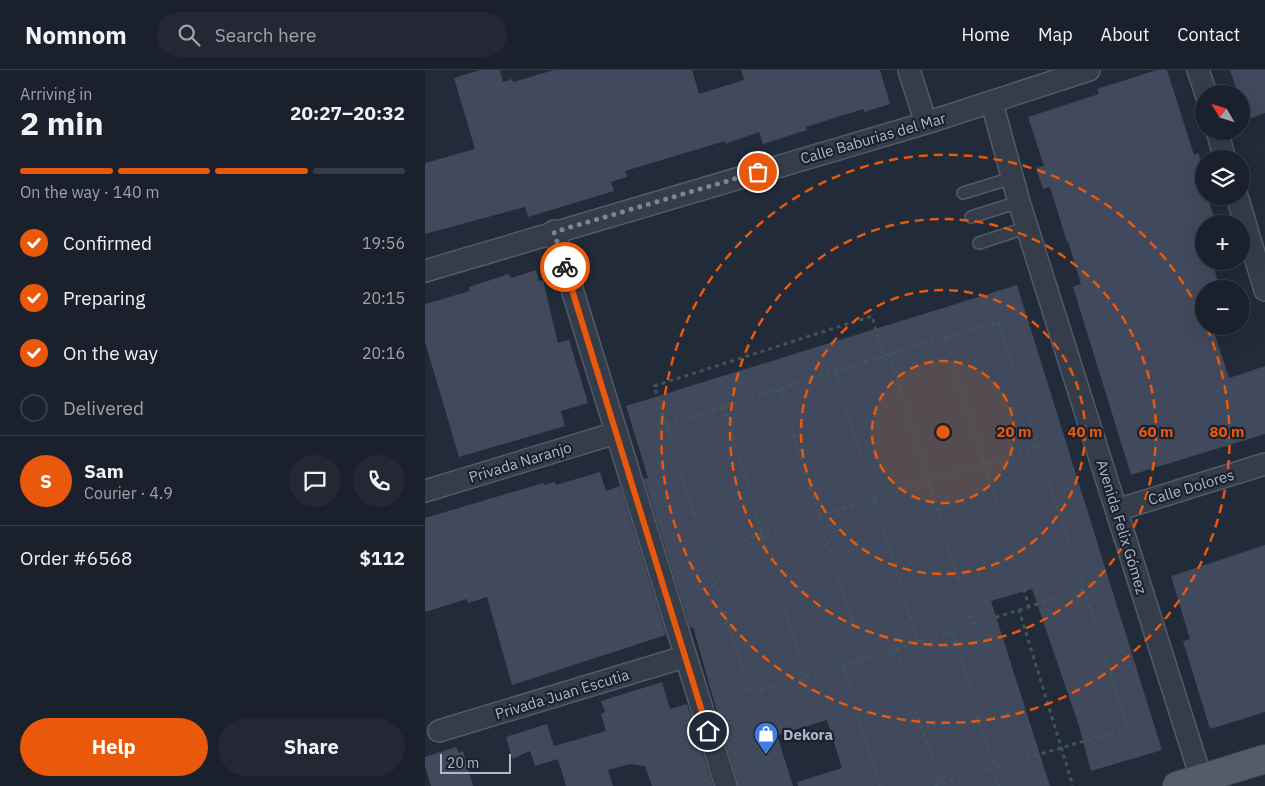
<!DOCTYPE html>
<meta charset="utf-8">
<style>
:root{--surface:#1a202c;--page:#232834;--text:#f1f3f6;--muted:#9fa3a9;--line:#383e48;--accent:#ea580c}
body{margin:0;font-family:"IBM Plex Sans",sans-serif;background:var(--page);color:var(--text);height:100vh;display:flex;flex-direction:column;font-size:19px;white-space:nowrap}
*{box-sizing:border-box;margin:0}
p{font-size:16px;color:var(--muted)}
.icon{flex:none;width:28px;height:28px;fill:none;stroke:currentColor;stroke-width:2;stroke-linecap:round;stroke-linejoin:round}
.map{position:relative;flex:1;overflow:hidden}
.drawer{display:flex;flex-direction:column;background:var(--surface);width:425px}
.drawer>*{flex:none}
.needle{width:32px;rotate:308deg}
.buttons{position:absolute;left:770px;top:15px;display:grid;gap:10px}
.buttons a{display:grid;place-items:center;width:55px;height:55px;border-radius:50%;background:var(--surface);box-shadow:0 5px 20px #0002,0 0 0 1px var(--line);font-size:25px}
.scale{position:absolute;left:15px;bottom:12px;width:71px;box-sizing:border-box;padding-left:5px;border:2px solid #b0b7c6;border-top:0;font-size:14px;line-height:18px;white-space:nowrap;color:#b0b7c6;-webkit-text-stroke:4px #1b222f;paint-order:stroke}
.pin{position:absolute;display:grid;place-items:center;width:42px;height:42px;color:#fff;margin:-21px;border:2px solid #fff;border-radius:50%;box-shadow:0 1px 5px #0007}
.courier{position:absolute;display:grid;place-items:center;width:50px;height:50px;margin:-25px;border:4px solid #ea580c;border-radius:50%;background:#fff;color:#222;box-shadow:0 1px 6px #0007}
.overview em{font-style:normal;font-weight:700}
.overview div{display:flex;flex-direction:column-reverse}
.overview{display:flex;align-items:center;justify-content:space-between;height:85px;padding:0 20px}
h1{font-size:32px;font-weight:700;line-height:38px}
.bar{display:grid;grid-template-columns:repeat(4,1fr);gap:8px 5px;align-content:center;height:60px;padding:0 20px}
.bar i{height:6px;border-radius:4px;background:var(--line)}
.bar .selected{background:var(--accent)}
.bar p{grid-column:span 4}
.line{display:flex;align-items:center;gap:12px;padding:0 20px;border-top:1px solid var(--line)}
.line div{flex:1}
.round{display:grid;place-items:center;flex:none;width:52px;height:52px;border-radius:26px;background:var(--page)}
ol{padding:0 20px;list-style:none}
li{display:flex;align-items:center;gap:15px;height:55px}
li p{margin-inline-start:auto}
li .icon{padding:5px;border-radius:50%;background:var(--accent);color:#fff;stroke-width:4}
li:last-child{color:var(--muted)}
li i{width:28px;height:28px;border:2px solid var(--line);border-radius:50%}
.action{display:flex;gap:10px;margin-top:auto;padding:10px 20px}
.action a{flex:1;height:58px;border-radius:30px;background:var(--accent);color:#fff;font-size:20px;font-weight:700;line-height:58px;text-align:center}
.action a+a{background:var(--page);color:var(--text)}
header{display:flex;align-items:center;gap:30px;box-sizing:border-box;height:70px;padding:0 25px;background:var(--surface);border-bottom:1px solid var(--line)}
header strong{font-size:24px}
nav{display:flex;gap:28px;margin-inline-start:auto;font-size:18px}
.search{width:350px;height:45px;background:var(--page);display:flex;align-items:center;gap:12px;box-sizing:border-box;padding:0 18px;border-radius:28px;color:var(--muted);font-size:19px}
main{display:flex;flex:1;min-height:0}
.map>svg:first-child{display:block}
.building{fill:#414a5c}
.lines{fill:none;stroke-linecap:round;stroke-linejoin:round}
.service-casing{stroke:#535a68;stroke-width:14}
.minor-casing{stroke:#535a68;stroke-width:24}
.primary-casing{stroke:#3f4653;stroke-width:30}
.path{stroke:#415458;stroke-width:3;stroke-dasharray:4 4;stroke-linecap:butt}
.service{stroke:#353d4a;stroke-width:11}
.minor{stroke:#353d4a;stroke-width:21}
.primary{stroke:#535c6a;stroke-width:28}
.done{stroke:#7e8695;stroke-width:5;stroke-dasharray:0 9}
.route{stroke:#ea580c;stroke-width:6}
.ring{fill:none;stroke:#e8590c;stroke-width:2.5;stroke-dasharray:9 6}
.labels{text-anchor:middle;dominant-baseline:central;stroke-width:4.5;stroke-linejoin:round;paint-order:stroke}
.street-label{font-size:15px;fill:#b0b7c6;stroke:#1b222f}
.poi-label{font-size:15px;font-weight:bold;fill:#b0b7c6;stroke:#1b222f;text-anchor:start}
.centre{fill:#e8590c;stroke:#1b222f;stroke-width:2.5}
.ring-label{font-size:15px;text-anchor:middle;font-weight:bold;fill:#e8590c;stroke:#1b222f;stroke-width:4.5;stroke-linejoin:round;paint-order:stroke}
</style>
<header>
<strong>Nomnom</strong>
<div class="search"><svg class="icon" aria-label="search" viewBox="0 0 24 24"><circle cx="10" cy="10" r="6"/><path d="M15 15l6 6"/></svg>Search here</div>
<nav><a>Home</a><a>Map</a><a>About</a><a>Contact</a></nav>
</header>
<main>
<section class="drawer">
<div class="overview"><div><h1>2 min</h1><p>Arriving in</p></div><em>20:27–20:32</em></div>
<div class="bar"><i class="selected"></i><i class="selected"></i><i class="selected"></i><i></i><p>On the way · 140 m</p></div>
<ol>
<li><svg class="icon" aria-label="check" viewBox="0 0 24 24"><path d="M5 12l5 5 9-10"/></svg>Confirmed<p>19:56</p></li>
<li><svg class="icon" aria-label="check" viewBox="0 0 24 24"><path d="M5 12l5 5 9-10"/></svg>Preparing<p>20:15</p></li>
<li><svg class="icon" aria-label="check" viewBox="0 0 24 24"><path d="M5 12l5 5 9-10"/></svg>On the way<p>20:16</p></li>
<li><i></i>Delivered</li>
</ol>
<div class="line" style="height:90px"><b class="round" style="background:var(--accent);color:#fff">S</b><div><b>Sam</b><p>Courier · 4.9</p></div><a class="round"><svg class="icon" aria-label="chat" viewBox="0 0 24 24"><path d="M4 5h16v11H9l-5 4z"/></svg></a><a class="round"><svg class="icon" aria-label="phone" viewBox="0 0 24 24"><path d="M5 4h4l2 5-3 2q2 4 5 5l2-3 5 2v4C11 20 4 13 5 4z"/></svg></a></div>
<div class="line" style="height:65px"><div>Order #6568</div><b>$112</b></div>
<div class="action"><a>Help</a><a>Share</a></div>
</section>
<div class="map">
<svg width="840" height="716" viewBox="0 0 840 716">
<rect width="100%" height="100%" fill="#222b3a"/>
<path class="building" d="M55,0H75L78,12L87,9L88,12L129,0H267L274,24L319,10L316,0H455L465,34L439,42V39L412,47L381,57L382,60L338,74L334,62L300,74V71L200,101L202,107L186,112L189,121L103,147L100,137L0,164V93L50,79L29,8Z
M732,0H742L769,85L773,83L779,100V126H782L791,152L779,154V191H787L795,219H779V256H787L804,308L840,296V364L706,405L648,217L656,214L643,171L642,172L625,117L618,119L611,98L619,96L603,47L674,24L672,19Z
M805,0H840V43L821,50L816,35V24H813Z
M111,200L114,211L118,210L133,273L144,270L163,333L136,341L140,356L34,387L0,272V234L45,221L44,217L84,204L86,208Z
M592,215L737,680L666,701L654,656L607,519L566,531L625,716H373L372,712L417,698L402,650L352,665L368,716H313L268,557L265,558L219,409L223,408L201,336Z
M175,402L181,421L195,416L241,565L87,615L62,527L43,533L42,529L0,542V448L118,413L119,415L130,412L131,415Z
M840,475V642L785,659L758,571L765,569L746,506Z
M237,612L245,639L262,634L288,716H227L220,696L205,694L183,700L188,716H141L129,676L181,661L176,644L180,642L176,631Z
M122,654L133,689L110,696L105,681L87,689L81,667Z
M31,677L34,683L38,681L48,716H6L0,696V687Z"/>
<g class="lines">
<defs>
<path id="service" d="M538,123L587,108
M546,147L594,132
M554,173L603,157"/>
<path id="minor" d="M484,0L501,53
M773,0L781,24
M567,33L594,132L776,708
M792,61L800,89
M812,126L840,220
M129,161L301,716
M0,201L501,53L664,0
M0,421L191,363
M692,440L840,394
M14,661L259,587"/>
<path id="primary" d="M752,716L840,689"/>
</defs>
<use href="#service" class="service-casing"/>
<use href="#minor" class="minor-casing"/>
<use href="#primary" class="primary-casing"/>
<path class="path" d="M519,267L604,536
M465,284L547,554
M410,301L493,571
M354,318L439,589
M299,336L380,607
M241,355L458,286
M280,482L613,377
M594,540L658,519
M527,561L574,716
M471,579L515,715
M418,596L594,540L648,716
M455,716L418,596L325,623L229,316L447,246L458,286L573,251L703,658L508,716"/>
<use href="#service" class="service"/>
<use href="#minor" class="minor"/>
<use href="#primary" class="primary"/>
</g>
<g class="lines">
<path class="done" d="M140,197L129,162L333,102"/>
<path class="route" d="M140,197L283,661"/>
</g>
<circle cx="518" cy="362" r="71" fill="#e8590c" fill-opacity=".12"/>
<g class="ring">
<circle cx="518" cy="362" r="71"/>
<circle cx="518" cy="362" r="142"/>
<circle cx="518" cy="362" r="213"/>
<path d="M782 258A284 284 0 1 1 778 249"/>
</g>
<defs>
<symbol id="shop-pin" viewBox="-11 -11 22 30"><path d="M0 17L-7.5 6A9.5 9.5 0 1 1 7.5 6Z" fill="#3f7fe0" stroke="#1b222f"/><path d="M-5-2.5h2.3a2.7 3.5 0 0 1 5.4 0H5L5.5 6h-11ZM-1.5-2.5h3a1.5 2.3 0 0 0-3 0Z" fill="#fff"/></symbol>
</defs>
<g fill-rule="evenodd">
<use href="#shop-pin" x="327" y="650" width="28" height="38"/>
</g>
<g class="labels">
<g class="street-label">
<text transform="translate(448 68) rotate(-16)">Calle Baburias del Mar</text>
<text transform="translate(95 392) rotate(-17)">Privada Naranjo</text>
<text transform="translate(766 417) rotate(-17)">Calle Dolores</text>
<text transform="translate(697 457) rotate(73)">Avenida Felix Gómez</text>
<text transform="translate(137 624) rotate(-17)">Privada Juan Escutia</text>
</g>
<g class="poi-label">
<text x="358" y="664">Dekora</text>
</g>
</g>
<circle cx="518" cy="362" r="8" class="centre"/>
<g class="ring-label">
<text x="589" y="367">20 m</text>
<text x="660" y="367">40 m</text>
<text x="731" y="367">60 m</text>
<text x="802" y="367">80 m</text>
</g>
</svg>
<div class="buttons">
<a><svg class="needle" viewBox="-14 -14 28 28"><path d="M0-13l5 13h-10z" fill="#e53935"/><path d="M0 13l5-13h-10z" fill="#9fa3a9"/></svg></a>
<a><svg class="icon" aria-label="layers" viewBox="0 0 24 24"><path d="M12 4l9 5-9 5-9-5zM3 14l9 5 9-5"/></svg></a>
<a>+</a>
<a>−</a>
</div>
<div class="scale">20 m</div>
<div class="pin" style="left:333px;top:102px;background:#ea580c"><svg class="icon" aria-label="bag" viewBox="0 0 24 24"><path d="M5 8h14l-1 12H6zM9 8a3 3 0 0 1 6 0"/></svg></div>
<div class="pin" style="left:283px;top:661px;background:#1f2937"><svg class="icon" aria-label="home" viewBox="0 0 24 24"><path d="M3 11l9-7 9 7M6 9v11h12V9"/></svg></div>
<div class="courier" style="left:140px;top:197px"><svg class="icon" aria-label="bike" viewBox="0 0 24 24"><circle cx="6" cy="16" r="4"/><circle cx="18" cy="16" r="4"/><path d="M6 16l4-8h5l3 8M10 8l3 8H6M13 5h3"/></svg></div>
</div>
</main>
